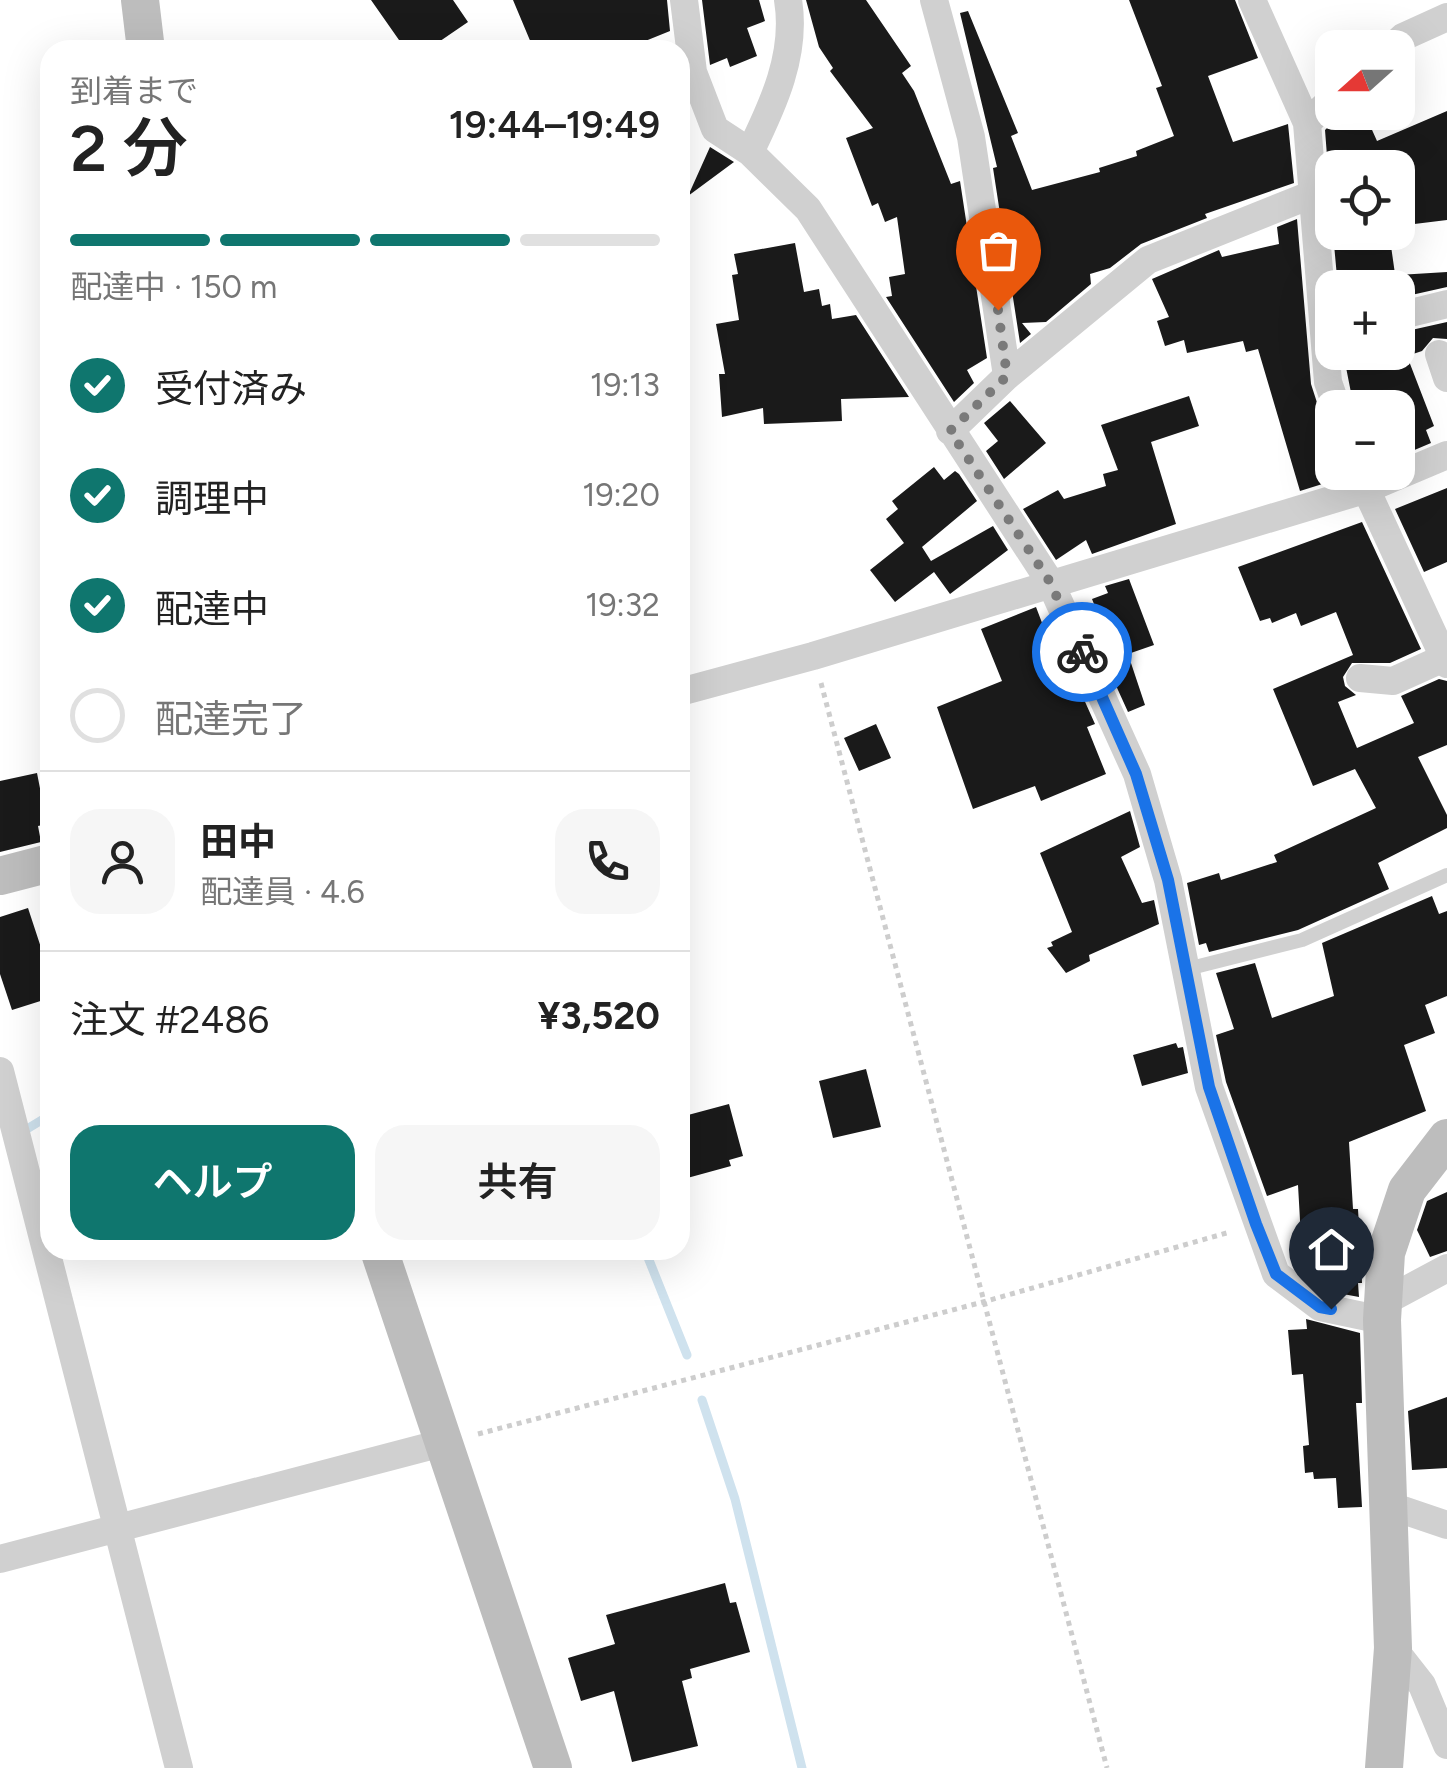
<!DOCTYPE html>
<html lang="ja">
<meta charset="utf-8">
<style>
:root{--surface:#fff;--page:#f6f6f6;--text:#222;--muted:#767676;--line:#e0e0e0;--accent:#0f766e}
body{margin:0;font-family:Figtree,"Noto Sans JP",sans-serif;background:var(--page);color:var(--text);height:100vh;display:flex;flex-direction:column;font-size:38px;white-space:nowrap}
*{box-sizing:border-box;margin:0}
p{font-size:32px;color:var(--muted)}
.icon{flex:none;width:55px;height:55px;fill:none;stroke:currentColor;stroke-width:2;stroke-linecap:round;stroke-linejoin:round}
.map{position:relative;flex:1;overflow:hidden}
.details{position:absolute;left:40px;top:40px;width:650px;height:1220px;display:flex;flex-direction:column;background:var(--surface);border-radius:30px;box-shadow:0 10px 40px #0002}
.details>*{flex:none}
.needle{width:65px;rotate:249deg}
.buttons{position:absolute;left:1315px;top:30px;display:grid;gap:20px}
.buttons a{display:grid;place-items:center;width:100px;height:100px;border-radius:20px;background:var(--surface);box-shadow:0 10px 40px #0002;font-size:50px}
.pin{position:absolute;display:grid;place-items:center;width:85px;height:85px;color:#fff;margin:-102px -42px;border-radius:50% 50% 50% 0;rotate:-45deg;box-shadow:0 0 10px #0007}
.pin .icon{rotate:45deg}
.courier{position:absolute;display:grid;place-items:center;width:100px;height:100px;margin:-50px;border:8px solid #1a73e8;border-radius:50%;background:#fff;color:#222;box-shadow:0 2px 12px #0007}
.summary em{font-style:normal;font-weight:600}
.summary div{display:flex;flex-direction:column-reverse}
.summary{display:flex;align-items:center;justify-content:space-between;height:170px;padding:0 30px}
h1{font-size:65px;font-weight:600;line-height:75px}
.bar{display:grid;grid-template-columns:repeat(4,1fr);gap:15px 10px;align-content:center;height:120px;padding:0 30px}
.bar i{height:12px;border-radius:8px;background:var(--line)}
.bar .selected{background:var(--accent)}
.bar p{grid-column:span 4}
.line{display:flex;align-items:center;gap:25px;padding:0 30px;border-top:2px solid var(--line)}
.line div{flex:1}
.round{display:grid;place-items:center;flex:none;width:105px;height:105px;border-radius:30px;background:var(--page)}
ol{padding:0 30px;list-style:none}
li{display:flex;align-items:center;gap:30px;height:110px}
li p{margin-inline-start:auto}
li .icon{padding:10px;border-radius:50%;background:var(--accent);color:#fff;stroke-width:4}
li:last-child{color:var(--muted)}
li i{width:55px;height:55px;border:5px solid var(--line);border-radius:50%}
.primary-button{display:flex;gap:20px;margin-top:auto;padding:20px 30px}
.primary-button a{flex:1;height:115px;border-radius:30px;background:var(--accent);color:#fff;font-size:40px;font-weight:600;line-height:115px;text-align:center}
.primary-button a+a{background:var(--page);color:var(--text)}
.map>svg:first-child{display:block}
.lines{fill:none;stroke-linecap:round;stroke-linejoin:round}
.stream{stroke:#cfe2ee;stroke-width:9}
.building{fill:#1a1a1a}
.path{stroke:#cdcdcd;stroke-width:5;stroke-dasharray:5 5;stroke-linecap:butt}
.lane{stroke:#d0d0d0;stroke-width:14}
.street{stroke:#d0d0d0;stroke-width:28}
.secondary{stroke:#bdbdbd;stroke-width:38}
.done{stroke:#7a7a7a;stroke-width:10;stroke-dasharray:0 18}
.route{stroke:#1a73e8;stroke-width:12}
</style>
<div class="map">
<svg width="1447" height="1768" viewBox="0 0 1447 1768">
<rect width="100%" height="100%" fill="#fff"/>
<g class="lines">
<path class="stream" d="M22,1132L50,1115
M645,1250L687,1355
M702,1400L735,1499L802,1768"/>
</g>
<path class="building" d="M371,0H453L468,22L427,50H406Z
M513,0H667L670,31L623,50H534Z
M702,0H759L765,21L747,28L757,56L730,67L727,58L710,65Z
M806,0H866L911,66L902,73L914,91L951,184L960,181L987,358L967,370L974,383L954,402L886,297L892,296L889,277L905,274L897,217L885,222L878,203L872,206L846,138L873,128L830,71L833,68L819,47Z
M1129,0H1235L1258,58L1208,76L1233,142L1288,124L1294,183L1205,214L1207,218L1141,244L1110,268L1090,274L1091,284L1046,322L1022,323L1031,334L1020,343L993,168L997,167L960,13L968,11L1018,133L1011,136L1032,190L1100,172L1099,168L1137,156L1136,151L1174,136L1156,88L1162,86Z
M1447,111V220L1398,226V168H1332V221L1325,130L1330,125L1364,112L1377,141Z
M710,147L734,162L688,196Z
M1297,219L1311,384L1321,415L1332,425V481L1300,491L1258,349L1246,352L1243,341L1187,353L1184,340L1165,346L1157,321L1169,317L1152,279L1219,250L1222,257L1279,244L1277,227Z
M1389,232L1397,288H1338L1333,233Z
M795,243L804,292L819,289L822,306L830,304L832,319L856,315L909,397L841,399L842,421L764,424L763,408L722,417L719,374H725L716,324L739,320L732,275L738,274L734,254Z
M1447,272V287L1398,298V275Z
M1447,322V339L1433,338L1422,351L1407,356L1434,426L1426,430L1431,443L1398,457V408H1354L1343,352H1398V333Z
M1189,396L1199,426L1151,442L1176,524L1092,554L1086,540L1056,560L1023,509L1058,490L1064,499L1106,486L1103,474L1118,470L1101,425Z
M1010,401L1046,443L1004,479L986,451L998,441L984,423Z
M934,467L944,480L955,471L959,474L977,501L922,547L931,561L993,526L1008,550L950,594L934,572L895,602L870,570L904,543L886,519L898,509L892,501Z
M1447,488V562L1424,572L1395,509Z
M1362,522L1421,649L1390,663H1352L1343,677L1345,686L1356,695L1338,702L1357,748L1414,723L1401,696L1439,679L1447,681V745L1418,757L1447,815V828L1378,863L1389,889L1298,930L1209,952L1206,943L1199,945L1187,883L1219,873L1221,880L1277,862L1274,855L1376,808L1355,769L1313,786L1273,689L1353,655L1336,612L1301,626L1296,613L1272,623L1270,618L1260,621L1238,567Z
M1129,579L1154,645L1128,654L1145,705L1128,712L1083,613L1096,609L1092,599L1108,593L1105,586Z
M1036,607L1044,628L1051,626L1095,724L1087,727L1106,774L1041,801L1035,786L973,809L937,707L1002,681L981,629Z
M876,724L891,758L859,771L844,738Z
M37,773L47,824L38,826L41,842L0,852V781Z
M1130,811L1140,847L1121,857L1142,903L1154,900L1159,924L1089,955L1090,961L1066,973L1047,948L1053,946L1051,942L1072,932L1040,853Z
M1432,896L1439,914L1447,911V996L1425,1005L1435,1033L1404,1045L1426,1111L1349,1142L1353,1209H1358L1362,1283H1358L1359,1297L1327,1291L1303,1273L1298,1185L1267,1196L1226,1082L1216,1035L1234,1029L1216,973L1255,963L1272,1018L1334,996L1322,943Z
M28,908L50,975V998L12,1010L0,974V917Z
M1176,1043L1178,1048L1183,1047L1188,1073L1142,1086L1133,1055Z
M866,1069L881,1127L833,1138L819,1081Z
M729,1104L743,1156L729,1160L731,1166L680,1180V1123L689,1121L688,1115Z
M1447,1192V1251L1430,1257L1417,1230L1427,1201Z
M1306,1319L1360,1333L1362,1403H1356L1362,1507L1338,1508L1336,1478L1314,1479L1313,1472L1305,1473L1303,1446L1309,1445L1303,1374L1292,1375L1288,1330L1307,1329Z
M1447,1397V1468L1412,1470L1408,1411Z
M725,1583L730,1603L736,1602L750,1652L690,1669L692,1678L682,1681L698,1746L632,1762L614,1691L581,1701L568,1658L615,1644L606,1615Z"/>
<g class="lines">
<path class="path" d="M821,683L1107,1768
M478,1434L983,1302L1230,1232"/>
<path class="lane" d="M1187,969L1302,940L1447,875"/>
<path class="street" d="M684,0L693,72L715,129L750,152L808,209L1050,582L1137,774L1168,880L1209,1087L1276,1274L1320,1307L1382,1320
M934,0L971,137L1007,376
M1252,0L1307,123L1328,382L1337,408
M1391,48L1403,37L1447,17
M1307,123L1332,99
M750,152C773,105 797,54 788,0
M1398,316L1447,304
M1439,354L1447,378
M950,431L1007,376L1148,260L1313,194
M1359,474L1447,664
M1360,678L1393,681L1444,658
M680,692L813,656L1364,490L1447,455
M0,1071L179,1768
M1382,1303L1447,1268
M1388,1505L1447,1525
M0,1559L446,1442
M1393,1648L1422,1685L1447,1745"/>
<path class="secondary" d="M140,0L146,50
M0,876L50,863
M379,1250L553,1768
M1384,1768L1393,1648L1382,1320L1386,1253L1407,1190L1447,1138"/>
</g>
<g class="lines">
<path class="done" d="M998,310L1007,376L950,431L1050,582L1082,652"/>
<path class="route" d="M1082,652L1136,774L1168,880L1209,1087L1256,1224L1276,1274L1320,1307L1331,1309"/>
</g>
</svg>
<div class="buttons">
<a><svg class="needle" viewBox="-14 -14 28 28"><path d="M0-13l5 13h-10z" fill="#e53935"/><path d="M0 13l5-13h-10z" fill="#767676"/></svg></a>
<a><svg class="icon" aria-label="locate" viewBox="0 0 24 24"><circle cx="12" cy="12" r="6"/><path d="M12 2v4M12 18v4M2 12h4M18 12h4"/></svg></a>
<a>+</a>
<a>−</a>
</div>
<div class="pin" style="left:998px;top:310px;background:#ea580c"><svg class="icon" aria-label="bag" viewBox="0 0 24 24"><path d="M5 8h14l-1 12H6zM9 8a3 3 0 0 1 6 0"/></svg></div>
<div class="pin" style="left:1331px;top:1309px;background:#1f2937"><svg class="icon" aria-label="home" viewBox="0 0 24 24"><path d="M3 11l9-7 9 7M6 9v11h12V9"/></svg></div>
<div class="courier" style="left:1082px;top:652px"><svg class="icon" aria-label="bike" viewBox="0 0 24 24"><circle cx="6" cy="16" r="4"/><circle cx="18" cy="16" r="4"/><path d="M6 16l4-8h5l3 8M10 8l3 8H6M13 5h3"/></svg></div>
<section class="details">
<div class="summary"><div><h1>2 分</h1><p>到着まで</p></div><em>19:44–19:49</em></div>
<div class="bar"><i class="selected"></i><i class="selected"></i><i class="selected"></i><i></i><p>配達中 · 150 m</p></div>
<ol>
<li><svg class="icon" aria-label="check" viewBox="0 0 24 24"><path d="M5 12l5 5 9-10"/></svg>受付済み<p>19:13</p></li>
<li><svg class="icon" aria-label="check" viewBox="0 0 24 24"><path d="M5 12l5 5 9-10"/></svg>調理中<p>19:20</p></li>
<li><svg class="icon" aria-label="check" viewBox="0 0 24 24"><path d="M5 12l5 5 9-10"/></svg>配達中<p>19:32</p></li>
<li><i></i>配達完了</li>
</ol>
<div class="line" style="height:180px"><a class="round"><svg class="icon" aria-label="person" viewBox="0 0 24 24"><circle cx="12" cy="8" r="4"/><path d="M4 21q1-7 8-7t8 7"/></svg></a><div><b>田中</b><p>配達員 · 4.6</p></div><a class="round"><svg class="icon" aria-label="phone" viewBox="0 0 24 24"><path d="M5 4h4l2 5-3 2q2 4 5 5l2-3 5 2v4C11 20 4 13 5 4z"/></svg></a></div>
<div class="line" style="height:130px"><div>注文 #2486</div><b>¥3,520</b></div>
<div class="primary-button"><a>ヘルプ</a><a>共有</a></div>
</section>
</div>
